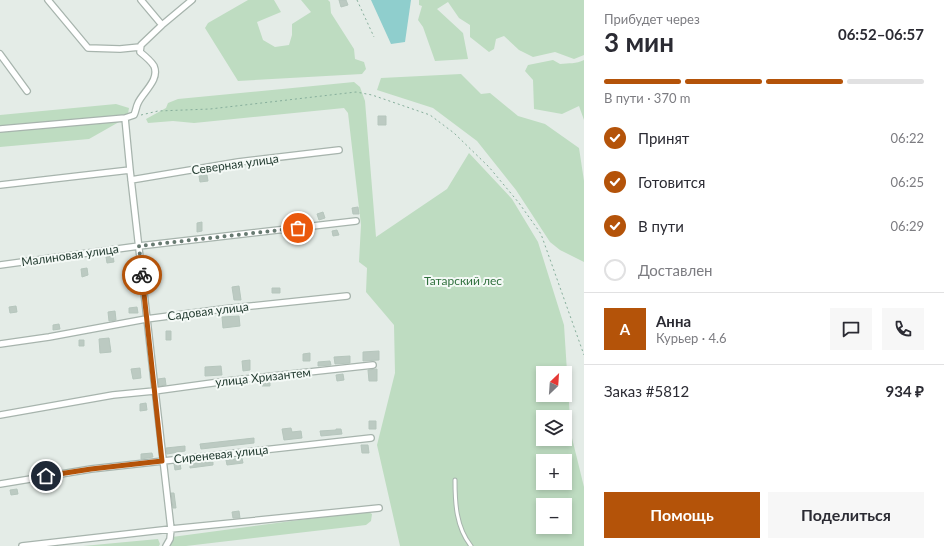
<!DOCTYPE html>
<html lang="ru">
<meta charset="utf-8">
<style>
:root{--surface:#fff;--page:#f7f7f7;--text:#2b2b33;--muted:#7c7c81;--line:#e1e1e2;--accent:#b45309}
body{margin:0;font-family:Lato,sans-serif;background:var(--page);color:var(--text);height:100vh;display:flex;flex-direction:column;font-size:15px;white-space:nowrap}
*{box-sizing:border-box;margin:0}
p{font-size:13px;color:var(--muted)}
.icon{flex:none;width:22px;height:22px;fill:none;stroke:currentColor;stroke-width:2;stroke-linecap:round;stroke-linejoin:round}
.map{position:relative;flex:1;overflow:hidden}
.sheet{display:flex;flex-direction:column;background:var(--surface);width:360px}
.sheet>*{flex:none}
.needle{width:26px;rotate:25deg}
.controls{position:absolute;left:536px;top:366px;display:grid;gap:8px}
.controls a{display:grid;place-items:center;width:36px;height:36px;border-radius:0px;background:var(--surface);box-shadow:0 2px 6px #0003;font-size:20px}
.pin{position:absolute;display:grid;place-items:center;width:34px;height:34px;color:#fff;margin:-17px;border:2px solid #fff;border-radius:50%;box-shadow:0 1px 4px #0007}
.courier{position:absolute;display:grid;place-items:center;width:40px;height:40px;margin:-20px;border:3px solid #b45309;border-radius:50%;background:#fff;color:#222;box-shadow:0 1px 5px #0007}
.head em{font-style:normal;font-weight:700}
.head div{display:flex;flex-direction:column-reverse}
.head{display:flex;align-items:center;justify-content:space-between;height:68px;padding:0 20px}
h1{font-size:26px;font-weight:700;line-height:30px}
.bar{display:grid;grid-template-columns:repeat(4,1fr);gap:6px 4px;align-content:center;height:48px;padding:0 20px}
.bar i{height:5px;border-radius:3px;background:var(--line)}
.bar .active{background:var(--accent)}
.bar p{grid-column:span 4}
.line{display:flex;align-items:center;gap:10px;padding:0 20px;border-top:1px solid var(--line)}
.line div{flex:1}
.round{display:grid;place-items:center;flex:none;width:42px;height:42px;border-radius:0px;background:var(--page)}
ol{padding:0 20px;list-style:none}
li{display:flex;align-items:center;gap:12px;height:44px}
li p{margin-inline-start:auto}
li .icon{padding:4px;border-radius:50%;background:var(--accent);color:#fff;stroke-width:4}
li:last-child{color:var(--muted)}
li i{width:22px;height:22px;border:2px solid var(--line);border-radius:50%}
.primary-button{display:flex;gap:8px;margin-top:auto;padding:8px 20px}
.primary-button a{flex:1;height:46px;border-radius:0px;background:var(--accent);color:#fff;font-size:16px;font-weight:700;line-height:46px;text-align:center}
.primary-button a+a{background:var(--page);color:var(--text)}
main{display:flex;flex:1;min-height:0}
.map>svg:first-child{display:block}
.green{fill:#bedcc1;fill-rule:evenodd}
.water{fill:#8fcecd}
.building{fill:#bccac2;stroke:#b6c6bd}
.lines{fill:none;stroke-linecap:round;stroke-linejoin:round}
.service-casing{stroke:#a7b4ad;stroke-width:5}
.minor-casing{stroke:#a7b4ad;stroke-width:8}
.path{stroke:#86ae9b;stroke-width:1;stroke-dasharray:2 3;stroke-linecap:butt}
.service{stroke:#fff;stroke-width:3}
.minor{stroke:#fff;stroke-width:5.5}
.done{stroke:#677a71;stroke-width:4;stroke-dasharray:0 7.2}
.route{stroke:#b45309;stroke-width:5}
.labels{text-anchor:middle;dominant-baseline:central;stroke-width:4;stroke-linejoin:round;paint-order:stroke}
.street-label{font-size:12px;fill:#243d32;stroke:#f4f9f6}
.park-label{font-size:12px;fill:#31713e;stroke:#f4f9f6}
</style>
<main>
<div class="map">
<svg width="584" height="546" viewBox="0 0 584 546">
<rect width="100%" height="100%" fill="#e4ece7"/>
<path class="green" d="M248,0H274L281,12L257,22L263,40L275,47L289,45L292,35V24L311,12L301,0H328L330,2L331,13L354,49L355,59L364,62L366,69L362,74L238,81L205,28L208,23Z
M419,0H584V55L574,59L555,52L533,57L519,50L504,36L496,39L494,49L489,52L470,37V25L459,18L448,2L437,9L463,33L468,59L435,61L423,27L418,20L422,6L419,5Z
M553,60L560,64C569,63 576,64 584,60V120L579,106L562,114L534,109L533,80L525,71L528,65Z
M461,74L481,94L490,93L518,116L545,124L579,148L584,181V262L560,250L550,242L516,190L477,141L433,108L377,90L381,78Z
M354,82L360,87L365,101L376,237L447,189L469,153L512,199L538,242L564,325L571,434L584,487V546H400L377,445L395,373L394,325L366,292L367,268L359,262L361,225L348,113L344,108L194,123L173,121L148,123L146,119L166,108L168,103L178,99ZM543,373H565V395H543ZM543,417H565V439H543ZM543,461H565V483H543ZM543,505H565V527H543Z
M116,104L129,108L128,114L119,122L89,139L0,147V115Z
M367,511L372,514L371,521L366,525L186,546H167L172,537Z
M158,539L160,544L159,546H83Z"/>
<path class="water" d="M371,0H411L405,42L391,44Z"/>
<path class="building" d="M339,0H346L348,5L341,7Z
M378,116H386V125H378Z
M207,175L208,181L200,182L199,176Z
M358,207L359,214H353L352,208Z
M323,212L325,218L319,220L317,214Z
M202,222V231L197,232V223Z
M337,230L339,235L333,236L332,231Z
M113,256L114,262L107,263L106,257Z
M87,268L88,275L82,277L81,269Z
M239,286L241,300H234L232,287Z
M272,288H280V293H272Z
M16,306L17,312L10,313L9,307Z
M137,307L138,313H129V308Z
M115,311L116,320L109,321L108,312Z
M239,316L240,326L223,328L222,317Z
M59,324L60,329L53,330V325Z
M166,331H171V340H166Z
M109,338L111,352L100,353L99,339Z
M79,340H84V346H79Z
M379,351V360L363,361V352Z
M310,353V361H303V354Z
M350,356V363L335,364L334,357Z
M250,360V370L243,371L242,361Z
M330,361L331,365L318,366V362Z
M221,366L222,375L205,376V367Z
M140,368L141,378L133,379L131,369Z
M377,369V381H369L368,370Z
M343,374L344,380L337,381L336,375Z
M165,378L166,385L159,386L158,379Z
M262,381H270V386H262Z
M146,403L147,410L140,411V404Z
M369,421H376V429H369Z
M291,428L292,432L301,431L302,438L284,440L282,429Z
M336,429H341L342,434L321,436L320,431L336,430Z
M254,438V443L201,449L200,444Z
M361,445H368L369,453H362Z
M185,446V451L167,454L166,448Z
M152,453L153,457L141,459V454Z
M242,458L243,463L227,465L226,460Z
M206,461V463L213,462V465L190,468V464Z
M174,464H180L181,469L175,470Z
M17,489L18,494L11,495L10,490Z
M171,493H174L176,508H173Z
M239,511L240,518H233L232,512Z"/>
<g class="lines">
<defs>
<path id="service" d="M455,480C455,503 456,527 471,546"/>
<path id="minor" d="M48,0L88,48L120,49L140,47
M141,0L162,25
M0,54L27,91
M125,118L130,170L171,529L170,539L166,546
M0,129L125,118L134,115C136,111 136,107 138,103C143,92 160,80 154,66C151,61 145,56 140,52L141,45L162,25L192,0
M131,180L238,162L339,150
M0,185L130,170
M0,265L139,246L356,221
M0,344L49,337L146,319L223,309L347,296
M0,415L113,395L154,391L227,381L373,365
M0,484L91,469L371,438
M22,546L171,529L379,508"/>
</defs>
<use href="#service" class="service-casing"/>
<use href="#minor" class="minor-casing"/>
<path class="path" d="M357,0L374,37
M141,115L158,111L210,109L356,92L372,95L430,115L454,133L489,167L519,203L541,234L584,355"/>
<use href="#service" class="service"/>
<use href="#minor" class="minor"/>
</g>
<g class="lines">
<path class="done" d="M142,275L139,246L298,228"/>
<path class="route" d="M46,476L91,469L162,461L142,275"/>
</g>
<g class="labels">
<g class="street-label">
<text transform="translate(235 164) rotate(-8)">Северная улица</text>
<text transform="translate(70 255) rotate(-8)">Малиновая улица</text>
<text transform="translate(208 311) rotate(-7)">Садовая улица</text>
<text transform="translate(263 377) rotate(-6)">улица Хризантем</text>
<text transform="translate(221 454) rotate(-6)">Сиреневая улица</text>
</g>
<g class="park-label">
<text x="463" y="280">Татарский лес</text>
</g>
</g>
</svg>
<div class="controls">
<a><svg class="needle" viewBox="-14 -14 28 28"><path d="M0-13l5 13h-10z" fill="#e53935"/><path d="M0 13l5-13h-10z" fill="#7c7c81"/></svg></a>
<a><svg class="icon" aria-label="layers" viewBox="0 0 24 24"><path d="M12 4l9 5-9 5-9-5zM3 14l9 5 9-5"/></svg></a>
<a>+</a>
<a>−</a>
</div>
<div class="pin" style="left:298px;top:228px;background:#ea580c"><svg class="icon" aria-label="bag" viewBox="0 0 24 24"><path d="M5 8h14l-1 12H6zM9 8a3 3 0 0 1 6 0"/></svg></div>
<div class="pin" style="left:46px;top:476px;background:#1f2937"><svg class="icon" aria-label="home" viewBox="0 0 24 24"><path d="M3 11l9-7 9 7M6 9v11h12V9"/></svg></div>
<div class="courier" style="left:142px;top:275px"><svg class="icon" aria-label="bike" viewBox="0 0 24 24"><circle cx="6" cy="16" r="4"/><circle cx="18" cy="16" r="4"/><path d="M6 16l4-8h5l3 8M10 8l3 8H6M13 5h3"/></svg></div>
</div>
<section class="sheet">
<div class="head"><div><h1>3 мин</h1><p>Прибудет через</p></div><em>06:52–06:57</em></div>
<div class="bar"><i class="active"></i><i class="active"></i><i class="active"></i><i></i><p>В пути · 370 m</p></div>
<ol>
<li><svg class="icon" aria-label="check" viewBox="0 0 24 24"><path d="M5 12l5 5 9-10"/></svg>Принят<p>06:22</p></li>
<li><svg class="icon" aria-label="check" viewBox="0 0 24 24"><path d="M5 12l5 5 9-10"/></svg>Готовится<p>06:25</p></li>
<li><svg class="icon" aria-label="check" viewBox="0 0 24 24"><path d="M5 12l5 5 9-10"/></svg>В пути<p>06:29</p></li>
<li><i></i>Доставлен</li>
</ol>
<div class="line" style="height:72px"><b class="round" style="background:var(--accent);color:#fff">А</b><div><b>Анна</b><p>Курьер · 4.6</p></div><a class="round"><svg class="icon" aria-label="chat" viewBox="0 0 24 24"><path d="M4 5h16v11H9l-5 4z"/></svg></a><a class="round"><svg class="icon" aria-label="phone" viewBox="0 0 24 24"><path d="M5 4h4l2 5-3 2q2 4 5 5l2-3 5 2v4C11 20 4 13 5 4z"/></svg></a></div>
<div class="line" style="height:52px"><div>Заказ #5812</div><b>934 ₽</b></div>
<div class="primary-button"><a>Помощь</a><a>Поделиться</a></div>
</section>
</main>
